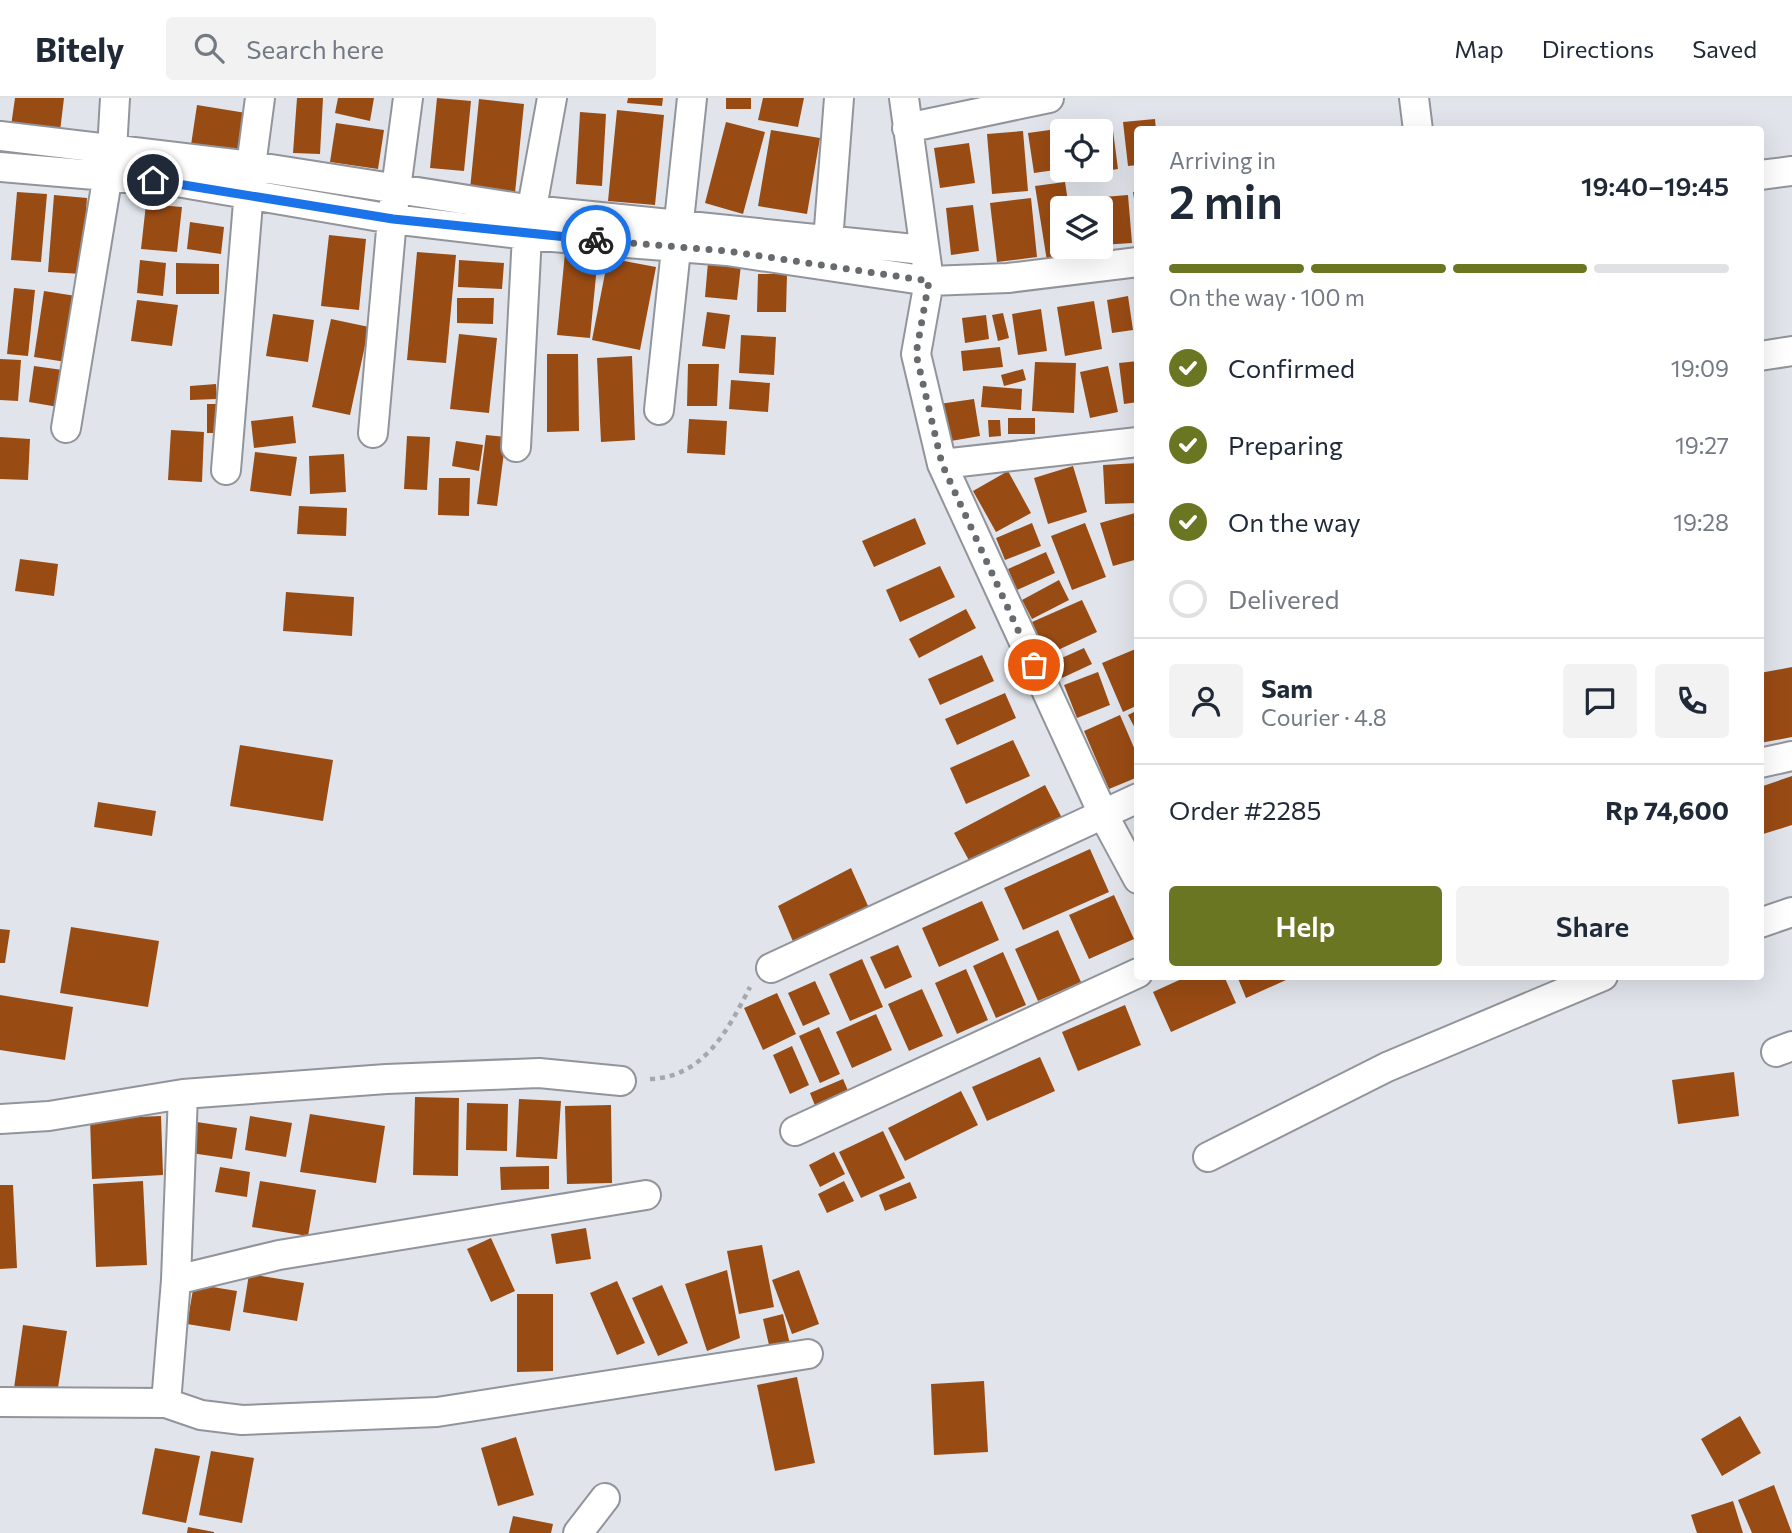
<!DOCTYPE html>
<meta charset="utf-8">
<style>
:root{--surface:#fff;--page:#f2f2f3;--text:#1f2937;--muted:#747a83;--line:#e0e1e3;--accent:#6a7621}
body{margin:0;font-family:Commissioner,sans-serif;background:var(--page);color:var(--text);height:100vh;display:flex;flex-direction:column;font-size:26px;white-space:nowrap}
*{box-sizing:border-box;margin:0}
p{font-size:23px;color:var(--muted)}
.icon{flex:none;width:38px;height:38px;fill:none;stroke:currentColor;stroke-width:2;stroke-linecap:round;stroke-linejoin:round}
.map{position:relative;flex:1;overflow:hidden}
.side{position:absolute;left:1134px;top:28px;width:630px;height:854px;display:flex;flex-direction:column;background:var(--surface);border-radius:7px;box-shadow:0 7px 28px #0002}
.side>*{flex:none}
.controls{position:absolute;left:1050px;top:21px;display:grid;gap:14px}
.controls a{display:grid;place-items:center;width:63px;height:63px;border-radius:7px;background:var(--surface);box-shadow:0 7px 28px #0002;font-size:35px}
.pin{position:absolute;display:grid;place-items:center;width:60px;height:60px;color:#fff;margin:-30px;border:4px solid #fff;border-radius:50%;box-shadow:0 2px 7px #0007}
.courier{position:absolute;display:grid;place-items:center;width:70px;height:70px;margin:-35px;border:5px solid #1a73e8;border-radius:50%;background:#fff;color:#222;box-shadow:0 2px 9px #0007}
.headline em{font-style:normal;font-weight:600}
.headline div{display:flex;flex-direction:column-reverse}
.headline{display:flex;align-items:center;justify-content:space-between;height:119px;padding:0 35px}
h1{font-size:46px;font-weight:600;line-height:52px}
.bar{display:grid;grid-template-columns:repeat(4,1fr);gap:10px 7px;align-content:center;height:84px;padding:0 35px}
.bar i{height:9px;border-radius:5px;background:var(--line)}
.bar .active{background:var(--accent)}
.bar p{grid-column:span 4}
.line{display:flex;align-items:center;gap:18px;padding:0 35px;border-top:2px solid var(--line)}
.line div{flex:1}
.round{display:grid;place-items:center;flex:none;width:74px;height:74px;border-radius:7px;background:var(--page)}
ol{padding:0 35px;list-style:none}
li{display:flex;align-items:center;gap:21px;height:77px}
li p{margin-inline-start:auto}
li .icon{padding:7px;border-radius:50%;background:var(--accent);color:#fff;stroke-width:4}
li:last-child{color:var(--muted)}
li i{width:38px;height:38px;border:4px solid var(--line);border-radius:50%}
.primary-button{display:flex;gap:14px;margin-top:auto;padding:14px 35px}
.primary-button a{flex:1;height:80px;border-radius:7px;background:var(--accent);color:#fff;font-size:28px;font-weight:600;line-height:80px;text-align:center}
.primary-button a+a{background:var(--page);color:var(--text)}
header{display:flex;align-items:center;gap:42px;box-sizing:border-box;height:98px;padding:0 35px;background:var(--surface);border-bottom:2px solid var(--line)}
header strong{font-size:33px}
nav{display:flex;gap:38px;margin-inline-start:auto;font-size:24px}
.search{width:490px;height:63px;background:var(--page);display:flex;align-items:center;gap:18px;box-sizing:border-box;padding:0 24px;border-radius:7px;color:var(--muted);font-size:26px}
.map>svg:first-child{display:block}
.building{fill:#994b14}
.lines{fill:none;stroke-linecap:round;stroke-linejoin:round}
.minor-casing{stroke:#91949a;stroke-width:32}
.path{stroke:#a5a8ad;stroke-width:4.5;stroke-dasharray:5 5;stroke-linecap:butt}
.minor{stroke:#fff;stroke-width:28}
.done{stroke:#686b6e;stroke-width:7;stroke-dasharray:0 12.6}
.route{stroke:#1a73e8;stroke-width:9}
</style>
<header>
<strong>Bitely</strong>
<div class="search"><svg class="icon" aria-label="search" viewBox="0 0 24 24"><circle cx="10" cy="10" r="6"/><path d="M15 15l6 6"/></svg>Search here</div>
<nav><a>Map</a><a>Directions</a><a>Saved</a></nav>
</header>
<div class="map">
<svg width="1792" height="1435" viewBox="0 0 1792 1435">
<rect width="100%" height="100%" fill="#e1e5eb"/>
<path class="building" d="M15,0H64L60,33L11,28Z
M297,0H323L320,56L293,55Z
M338,0H374L370,23L335,15Z
M437,0L471,3L464,73L430,70Z
M628,0H663L662,8L627,5Z
M726,0H751V11H726Z
M763,0H804L798,29L758,22Z
M479,1L524,6L515,95L470,91Z
M197,7L246,15L240,54L191,47Z
M617,12L664,17L655,107L608,103Z
M580,14L606,16L602,88L576,86Z
M1155,21L1156,32H1138V67L1128,68L1123,24Z
M726,24L765,34L743,116L705,105Z
M336,25L384,32L378,71L330,64Z
M1112,25L1118,71L1078,77V72H1101V33L1072,31Z
M1064,30L1062,71L1034,75L1028,35Z
M771,32L820,40L807,116L758,108Z
M1023,33L1028,93L992,96L987,36Z
M969,45L975,85L940,90L934,50Z
M1065,84L1069,110H1062V149H1075L1077,159L1047,163L1035,88Z
M1138,93V115H1136L1133,94Z
M17,94L47,96L41,164L11,162Z
M54,97L87,100L82,176L48,174Z
M1128,97L1132,145L1101,147V110H1092L1091,100Z
M1031,100L1037,159L997,164L990,105Z
M146,106L182,109L177,154L141,151Z
M973,107L979,153L951,157L946,110Z
M190,124L224,129L221,156L187,151Z
M329,137L366,141L359,212L321,208Z
M417,154L456,157L446,265L407,262Z
M565,155L598,157L590,240L557,237Z
M608,160L656,169L640,252L592,242Z
M140,162L166,165L163,198L137,195Z
M459,162L504,165L502,191L458,189Z
M708,164L741,167L737,202L705,199Z
M176,165L219,166V196H176Z
M758,176H787L786,214H757Z
M14,190L35,192L28,258L7,256Z
M44,193L76,198L66,264L34,259Z
M1128,198L1133,232L1112,235L1107,202Z
M457,200H494L493,226L457,225Z
M137,202L178,207L172,248L131,243Z
M1094,203L1102,251L1065,258L1057,209Z
M1041,211L1047,253L1018,257L1012,216Z
M707,214L730,217L725,251L702,248Z
M1003,215L1009,240L998,243L992,217Z
M273,216L314,222L308,264L266,258Z
M986,217L989,241L965,245L962,220Z
M1134,217H1138V236H1134Z
M331,221L369,229L350,317L312,309Z
M459,236L497,240L489,315L450,311Z
M741,237L776,239L774,277L739,275Z
M1000,249L1003,269L963,273L961,253Z
M547,256H578L579,333L547,334Z
M632,258L635,342L601,344L597,260Z
M0,261L21,262L18,303L0,302Z
M1138,263V304L1124,306L1119,265Z
M1035,264L1076,265L1074,315L1032,313Z
M688,266H719L717,308H687Z
M34,268L70,273L64,310L29,304Z
M1108,268L1118,314L1090,320L1080,274Z
M1023,271L1026,282L1004,288L1001,277Z
M731,282L770,285L768,314L729,311Z
M216,286L217,301L190,302V288Z
M983,288L1022,291L1021,312L981,309Z
M974,301L980,338L945,344L939,306Z
M207,306H220V335H207Z
M293,318L296,345L254,350L251,323Z
M1008,320H1035V336H1008Z
M689,321L727,323L725,357L687,355Z
M988,322H1000L1001,338L989,339Z
M171,332L204,334L202,384L168,382Z
M486,337L506,339L497,408L477,406Z
M407,338L430,339L427,392L404,391Z
M0,339L30,341L28,382L0,381Z
M456,343L483,347L479,373L452,368Z
M255,354L297,359L291,398L250,393Z
M344,356L346,394L310,396L309,358Z
M1138,365V405L1105,406L1103,367Z
M1073,368L1087,414L1048,426L1034,380Z
M1008,373L1031,415L996,434L973,393Z
M439,380H470L469,418L438,417Z
M299,408L347,410L346,438L297,436Z
M1135,415L1138,461L1113,468L1100,425Z
M915,420L926,446L874,469L862,443Z
M1032,425L1041,448L1005,462L996,440Z
M1085,425L1106,479L1072,492L1051,438Z
M1046,454L1055,475L1017,492L1008,471Z
M20,461L58,466L54,498L15,493Z
M940,468L955,499L900,524L886,492Z
M1059,482L1069,502L1032,521L1022,502Z
M286,494L354,499L352,538L283,533Z
M1082,502L1097,534L1047,557L1032,524Z
M966,511L976,530L919,560L909,541Z
M1084,550L1092,566L1062,580L1055,563Z
M1138,550V607L1123,614L1102,565Z
M982,557L994,583L940,607L928,581Z
M1792,569V639L1760,645V575Z
M1098,574L1110,607L1077,620L1064,587Z
M1005,595L1016,620L957,647L945,621Z
M1138,612V636L1128,617Z
M1120,617L1138,659V679L1109,691L1084,633Z
M1013,642L1030,678L966,706L950,670Z
M240,647L333,662L323,723L230,708Z
M1792,678V727L1760,737V689Z
M1045,687L1062,720L972,768L954,735Z
M98,704L156,713L152,738L94,729Z
M1090,751L1109,794L1023,832L1004,790Z
M851,770L873,819L797,853L778,808Z
M1114,797L1134,841L1089,861L1069,817Z
M982,803L999,842L939,869L922,830Z
M71,829L159,843L148,909L60,895Z
M0,831L10,832L5,865H0Z
M1058,832L1081,884L1038,903L1015,851Z
M898,847L912,879L885,891L870,859Z
M1003,854L1026,907L996,920L973,868Z
M862,861L883,909L850,923L829,876Z
M966,871L988,922L957,936L935,885Z
M1188,878H1224L1236,905L1171,934L1153,894Z
M1237,878H1295L1246,900Z
M815,883L830,916L803,928L788,895Z
M922,891L943,938L909,953L888,906Z
M777,895L796,936L763,952L744,910Z
M0,897L73,909L65,962L0,952Z
M1125,907L1141,947L1078,973L1062,934Z
M876,916L892,952L852,970L836,934Z
M819,929L840,976L820,985L799,938Z
M792,948L809,987L790,996L773,957Z
M1040,959L1055,993L987,1023L972,989Z
M1734,974L1739,1018L1678,1026L1672,982Z
M843,981L849,995L816,1010L810,995Z
M961,993L978,1027L905,1063L888,1030Z
M415,999L459,1000L458,1078L413,1077Z
M519,1001L561,1003L557,1061L516,1059Z
M467,1005L508,1006L507,1053L466,1052Z
M611,1007L612,1085L567,1086L565,1008Z
M310,1016L385,1028L376,1085L300,1074Z
M161,1018L163,1077L92,1081L90,1021Z
M250,1018L292,1025L286,1059L245,1052Z
M190,1023L237,1030L232,1061L184,1054Z
M883,1033L905,1080L861,1100L839,1054Z
M834,1054L845,1076L820,1089L809,1067Z
M549,1068V1091L501,1092L500,1069Z
M220,1069L250,1074L247,1099L215,1094Z
M143,1083L147,1167L96,1169L93,1086Z
M260,1083L316,1092L308,1138L252,1129Z
M844,1083L854,1103L827,1115L818,1096Z
M910,1084L917,1100L885,1113L879,1097Z
M0,1087H13L17,1170L0,1171Z
M586,1130L591,1161L556,1166L551,1136Z
M491,1140L515,1193L491,1204L467,1151Z
M762,1147L774,1209L739,1216L727,1153Z
M727,1172L740,1240L707,1253L685,1186Z
M799,1172L819,1226L792,1236L772,1182Z
M249,1176L304,1185L297,1223L243,1214Z
M617,1183L645,1245L617,1257L590,1195Z
M194,1186L237,1193L230,1233L187,1226Z
M662,1187L688,1245L658,1258L632,1200Z
M517,1196H553V1273L517,1274Z
M783,1216L792,1255L772,1260L763,1221Z
M23,1227L67,1233L57,1296L14,1290Z
M797,1279L815,1365L775,1373L757,1287Z
M984,1283L988,1354L934,1357L931,1286Z
M1740,1318L1761,1355L1722,1378L1701,1341Z
M516,1339L534,1397L498,1408L481,1350Z
M155,1350L200,1358L186,1425L142,1416Z
M211,1353L254,1360L242,1425L199,1417Z
M1774,1387L1792,1435H1752L1738,1402Z
M1733,1403L1743,1435H1697L1691,1417Z
M513,1418L553,1426L551,1435H509Z
M188,1429L214,1434V1435H187Z"/>
<g class="lines">
<defs>
<path id="minor" d="M904,0L929,183L916,256L942,366L1104,718L1138,781
M1414,0L1418,32
M907,30L1049,0
M0,38L251,68L532,112L924,152
M0,69L177,84L392,121L527,137L727,153L929,183L1008,180L1138,164
M1760,77L1792,73
M828,143L839,0
M1760,258L1792,253
M659,312L692,0
M66,330L112,52L115,0
M373,335L392,121L408,0
M516,349L527,137L552,0
M942,366L1138,344
M226,372L251,68L260,0
M1760,665L1792,658
M1760,825L1792,814
M771,870L1138,700
M1776,954L1792,948
M0,1021L49,1018L183,996L386,981L539,975L621,983
M795,1033L1138,875
M1208,1059L1387,969L1603,878
M176,1182L279,1157L646,1097
M0,1304L166,1305L201,1317L242,1322L437,1314L808,1256
M166,1305L176,1182L183,996
M578,1435L605,1400"/>
</defs>
<use href="#minor" class="minor-casing"/>
<path class="path" d="M650,981C704,979 728,932 750,889"/>
<use href="#minor" class="minor"/>
</g>
<g class="lines">
<path class="done" d="M596,142L727,153L929,183L916,256L942,366L1034,567"/>
<path class="route" d="M153,82L393,121L596,142"/>
</g>
</svg>
<div class="controls">
<a><svg class="icon" aria-label="locate" viewBox="0 0 24 24"><circle cx="12" cy="12" r="6"/><path d="M12 2v4M12 18v4M2 12h4M18 12h4"/></svg></a>
<a><svg class="icon" aria-label="layers" viewBox="0 0 24 24"><path d="M12 4l9 5-9 5-9-5zM3 14l9 5 9-5"/></svg></a>
</div>
<div class="pin" style="left:1034px;top:567px;background:#ea580c"><svg class="icon" aria-label="bag" viewBox="0 0 24 24"><path d="M5 8h14l-1 12H6zM9 8a3 3 0 0 1 6 0"/></svg></div>
<div class="pin" style="left:153px;top:82px;background:#1f2937"><svg class="icon" aria-label="home" viewBox="0 0 24 24"><path d="M3 11l9-7 9 7M6 9v11h12V9"/></svg></div>
<div class="courier" style="left:596px;top:142px"><svg class="icon" aria-label="bike" viewBox="0 0 24 24"><circle cx="6" cy="16" r="4"/><circle cx="18" cy="16" r="4"/><path d="M6 16l4-8h5l3 8M10 8l3 8H6M13 5h3"/></svg></div>
<section class="side">
<div class="headline"><div><h1>2 min</h1><p>Arriving in</p></div><em>19:40–19:45</em></div>
<div class="bar"><i class="active"></i><i class="active"></i><i class="active"></i><i></i><p>On the way · 100 m</p></div>
<ol>
<li><svg class="icon" aria-label="check" viewBox="0 0 24 24"><path d="M5 12l5 5 9-10"/></svg>Confirmed<p>19:09</p></li>
<li><svg class="icon" aria-label="check" viewBox="0 0 24 24"><path d="M5 12l5 5 9-10"/></svg>Preparing<p>19:27</p></li>
<li><svg class="icon" aria-label="check" viewBox="0 0 24 24"><path d="M5 12l5 5 9-10"/></svg>On the way<p>19:28</p></li>
<li><i></i>Delivered</li>
</ol>
<div class="line" style="height:126px"><a class="round"><svg class="icon" aria-label="person" viewBox="0 0 24 24"><circle cx="12" cy="8" r="4"/><path d="M4 21q1-7 8-7t8 7"/></svg></a><div><b>Sam</b><p>Courier · 4.8</p></div><a class="round"><svg class="icon" aria-label="chat" viewBox="0 0 24 24"><path d="M4 5h16v11H9l-5 4z"/></svg></a><a class="round"><svg class="icon" aria-label="phone" viewBox="0 0 24 24"><path d="M5 4h4l2 5-3 2q2 4 5 5l2-3 5 2v4C11 20 4 13 5 4z"/></svg></a></div>
<div class="line" style="height:91px"><div>Order #2285</div><b>Rp 74,600</b></div>
<div class="primary-button"><a>Help</a><a>Share</a></div>
</section>
</div>
